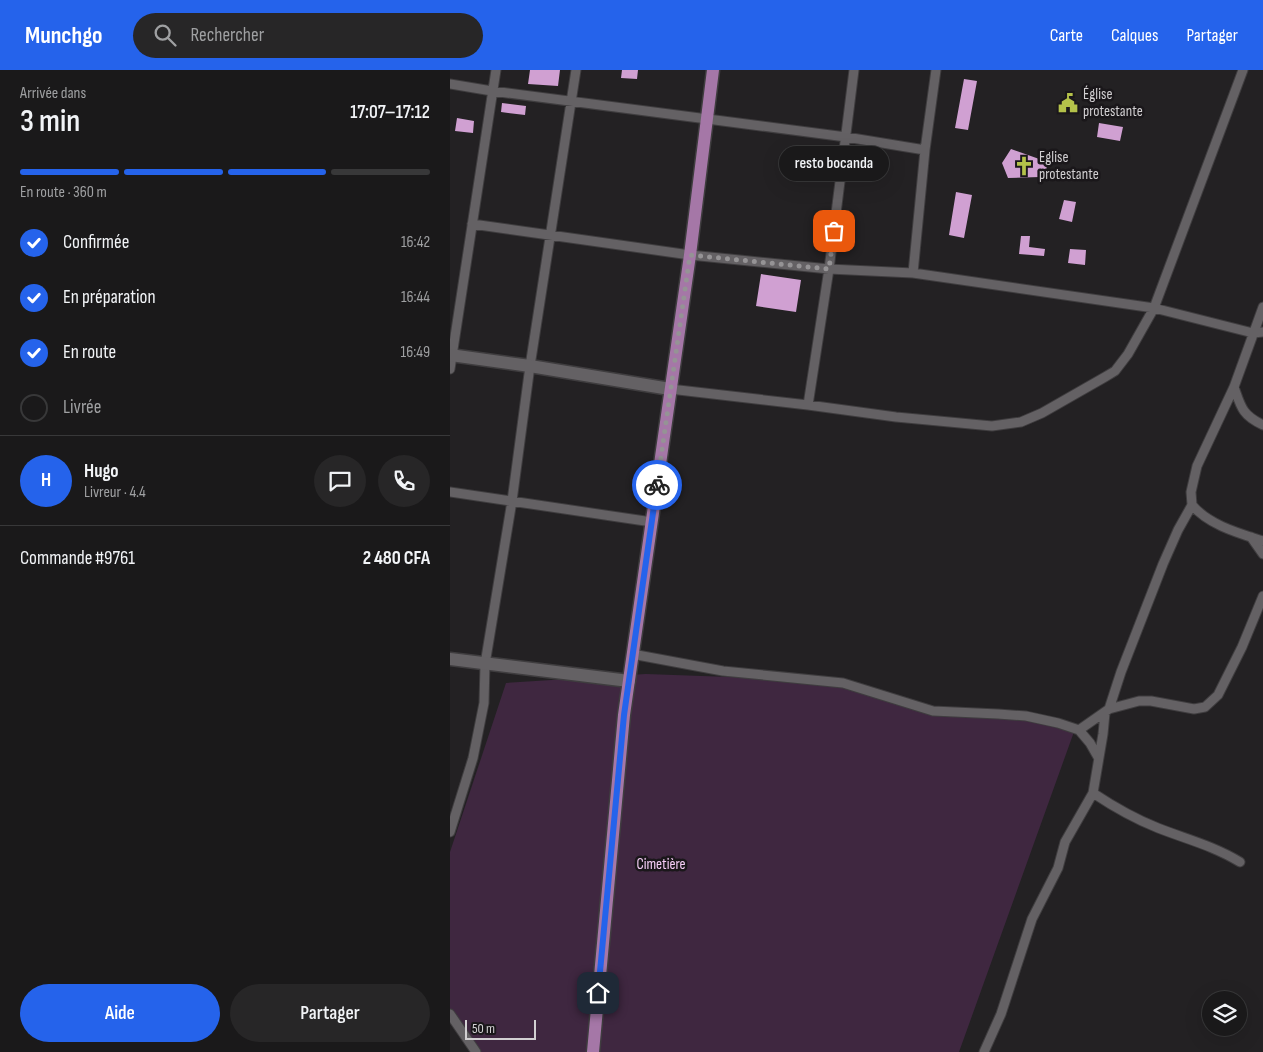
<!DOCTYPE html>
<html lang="fr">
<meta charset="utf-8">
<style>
:root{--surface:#1a191a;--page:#272627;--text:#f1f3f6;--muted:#9fa0a2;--line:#383839;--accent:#2563eb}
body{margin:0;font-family:"Sofia Sans Condensed",sans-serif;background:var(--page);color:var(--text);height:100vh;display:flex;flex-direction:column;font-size:19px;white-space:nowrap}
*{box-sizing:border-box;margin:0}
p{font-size:16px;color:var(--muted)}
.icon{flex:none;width:28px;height:28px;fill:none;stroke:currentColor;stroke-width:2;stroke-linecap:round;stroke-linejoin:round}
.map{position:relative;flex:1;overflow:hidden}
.drawer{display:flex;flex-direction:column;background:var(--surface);width:450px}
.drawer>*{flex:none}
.controls{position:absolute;left:752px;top:921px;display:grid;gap:10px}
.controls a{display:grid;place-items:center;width:45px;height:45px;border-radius:50%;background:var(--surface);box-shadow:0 5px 20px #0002,0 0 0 1px var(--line);font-size:25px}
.scale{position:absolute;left:15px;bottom:12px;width:71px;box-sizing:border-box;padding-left:5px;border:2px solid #d2d0d2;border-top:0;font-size:14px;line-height:18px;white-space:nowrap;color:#d2d0d2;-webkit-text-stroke:4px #1a171a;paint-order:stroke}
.pin{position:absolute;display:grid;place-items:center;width:42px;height:42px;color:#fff;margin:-21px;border-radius:10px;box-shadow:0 2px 8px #0006}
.courier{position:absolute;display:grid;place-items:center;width:50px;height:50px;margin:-25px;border:4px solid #2563eb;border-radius:50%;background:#fff;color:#222;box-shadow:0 1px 6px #0007}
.bubble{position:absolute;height:35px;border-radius:18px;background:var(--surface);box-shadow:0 5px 20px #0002,0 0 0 1px var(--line);font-size:16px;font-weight:600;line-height:35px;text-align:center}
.head em{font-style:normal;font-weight:600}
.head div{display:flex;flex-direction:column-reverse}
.head{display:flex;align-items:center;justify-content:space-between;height:85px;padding:0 20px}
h1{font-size:32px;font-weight:600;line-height:38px}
.bar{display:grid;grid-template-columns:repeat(4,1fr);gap:8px 5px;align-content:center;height:60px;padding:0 20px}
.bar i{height:6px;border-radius:4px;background:var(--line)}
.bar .current{background:var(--accent)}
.bar p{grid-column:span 4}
.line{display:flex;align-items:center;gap:12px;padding:0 20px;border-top:1px solid var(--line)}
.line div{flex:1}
.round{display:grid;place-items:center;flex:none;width:52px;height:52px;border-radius:26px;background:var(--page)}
ol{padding:0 20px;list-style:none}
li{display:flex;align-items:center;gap:15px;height:55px}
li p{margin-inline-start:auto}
li .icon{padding:5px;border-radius:50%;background:var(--accent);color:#fff;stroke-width:4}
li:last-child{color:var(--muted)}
li i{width:28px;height:28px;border:2px solid var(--line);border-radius:50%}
.cta{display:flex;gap:10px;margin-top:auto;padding:10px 20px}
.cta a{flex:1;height:58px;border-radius:30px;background:var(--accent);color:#fff;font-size:20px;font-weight:600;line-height:58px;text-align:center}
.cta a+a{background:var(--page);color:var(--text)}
header{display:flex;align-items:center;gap:30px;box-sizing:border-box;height:70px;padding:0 25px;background:var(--accent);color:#fff}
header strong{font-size:24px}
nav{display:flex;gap:28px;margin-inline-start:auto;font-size:18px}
.search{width:350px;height:45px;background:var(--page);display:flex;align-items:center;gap:12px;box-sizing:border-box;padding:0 18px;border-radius:28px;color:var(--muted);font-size:19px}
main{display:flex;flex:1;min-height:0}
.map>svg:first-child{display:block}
.green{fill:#3f2740}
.building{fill:#d0a0d2}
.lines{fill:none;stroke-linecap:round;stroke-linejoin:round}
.street-casing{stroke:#3f3d3f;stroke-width:11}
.secondary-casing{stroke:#3f3d3f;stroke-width:15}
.primary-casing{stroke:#3f3d3f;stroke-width:15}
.street{stroke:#646164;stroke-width:9}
.secondary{stroke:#646164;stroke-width:12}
.primary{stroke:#a577a7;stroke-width:12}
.done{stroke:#959395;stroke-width:5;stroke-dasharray:0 9}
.route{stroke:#2563eb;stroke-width:6}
.labels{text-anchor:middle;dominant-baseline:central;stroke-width:5;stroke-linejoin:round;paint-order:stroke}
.poi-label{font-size:15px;fill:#d2d0d2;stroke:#1a171a;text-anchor:start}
.park-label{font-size:15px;fill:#f6cef7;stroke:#1a171a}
</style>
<header>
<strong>Munchgo</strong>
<div class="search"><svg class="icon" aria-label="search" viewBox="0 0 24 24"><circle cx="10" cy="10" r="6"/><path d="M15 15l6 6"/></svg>Rechercher</div>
<nav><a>Carte</a><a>Calques</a><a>Partager</a></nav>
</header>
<main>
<section class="drawer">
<div class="head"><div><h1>3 min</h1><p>Arrivée dans</p></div><em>17:07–17:12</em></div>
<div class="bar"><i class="current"></i><i class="current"></i><i class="current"></i><i></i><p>En route · 360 m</p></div>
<ol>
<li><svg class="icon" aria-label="check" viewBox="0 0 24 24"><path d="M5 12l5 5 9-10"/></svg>Confirmée<p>16:42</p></li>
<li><svg class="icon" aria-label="check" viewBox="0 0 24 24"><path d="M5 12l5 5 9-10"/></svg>En préparation<p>16:44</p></li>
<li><svg class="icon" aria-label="check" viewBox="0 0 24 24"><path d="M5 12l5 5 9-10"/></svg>En route<p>16:49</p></li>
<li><i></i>Livrée</li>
</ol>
<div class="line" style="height:90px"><b class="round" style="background:var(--accent);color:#fff">H</b><div><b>Hugo</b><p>Livreur · 4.4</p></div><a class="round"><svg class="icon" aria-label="chat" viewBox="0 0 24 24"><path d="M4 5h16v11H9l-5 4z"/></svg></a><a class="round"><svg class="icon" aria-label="phone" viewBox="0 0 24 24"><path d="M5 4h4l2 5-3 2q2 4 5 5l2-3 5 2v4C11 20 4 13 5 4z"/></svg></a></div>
<div class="line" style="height:65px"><div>Commande #9761</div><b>2 480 CFA</b></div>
<div class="cta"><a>Aide</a><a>Partager</a></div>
</section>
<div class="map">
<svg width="813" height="982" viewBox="0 0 813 982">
<rect width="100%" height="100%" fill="#232123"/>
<path class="green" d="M196,604L362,610L398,612L475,642L547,644L625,659L509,982H28L0,944V782L56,613Z"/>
<path class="building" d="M80,0H110L108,16L78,14Z
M172,0H188L187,9L171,8Z
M514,9L527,11L518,60L505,58Z
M52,33L76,36L75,45L51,42Z
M7,48L24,51L23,63L5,61Z
M649,53L673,57L670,71L647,67Z
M561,79L592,90L597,98L590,107L558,108L552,93Z
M506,122L522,125L514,168L499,165Z
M614,130L626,132L622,152L609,149Z
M571,166H580L579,177L595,179L594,186L569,184Z
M620,179L636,180L635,195L618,193Z
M311,204L351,210L346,242L306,236Z"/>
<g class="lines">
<defs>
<path id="street" d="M0,14L42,21L396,67L475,80
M22,154L240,185L379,199L463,203L704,238L803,263L813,262
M463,203L475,80L486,0
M0,299L46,0
M784,317C791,337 792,345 813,355
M220,319L358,335L446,347L542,356L571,352L592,343L655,307L665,301L678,284L704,238L793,0
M358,335L379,199L404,0
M0,422L202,452
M742,435C759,455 788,463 813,471
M801,467L813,484
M182,584L273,601L393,613L483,641L548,644L576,646L608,653L629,660L640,673L648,687
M659,639L689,631H701L744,639L755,637L768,625L792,577L813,526
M629,660L659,639L671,602L713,494L728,460L742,435L741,422L747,396L784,317L813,237
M643,723C664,737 685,749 708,758C736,769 764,776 790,792
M0,762L23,688L34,633L35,594L62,431L80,296L126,0
M0,944L26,982
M534,982L551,944L582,849L608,798L615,772L643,723L653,664L655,643"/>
<path id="secondary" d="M0,285L80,296L220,319
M0,589L179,611"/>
<path id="primary" d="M143,982L174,645L240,185L263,0"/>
</defs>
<use href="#street" class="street-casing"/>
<use href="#secondary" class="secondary-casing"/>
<use href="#primary" class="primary-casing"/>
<use href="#street" class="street"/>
<use href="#secondary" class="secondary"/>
<use href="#primary" class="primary"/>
</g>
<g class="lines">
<path class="done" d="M207,415L240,185L379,199L384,161"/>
<path class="route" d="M148,923L174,645L207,415"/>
</g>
<defs>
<symbol id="civic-bare" viewBox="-9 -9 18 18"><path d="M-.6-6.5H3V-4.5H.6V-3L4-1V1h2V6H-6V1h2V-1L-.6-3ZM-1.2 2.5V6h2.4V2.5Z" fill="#b4c24a" stroke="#1a171a" stroke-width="2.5" paint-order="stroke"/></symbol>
<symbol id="church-bare" viewBox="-9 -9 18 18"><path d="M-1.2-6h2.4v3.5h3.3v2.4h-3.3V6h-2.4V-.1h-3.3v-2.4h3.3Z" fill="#b4c24a" stroke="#1a171a" stroke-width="2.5" paint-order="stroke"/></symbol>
</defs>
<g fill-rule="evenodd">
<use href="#civic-bare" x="604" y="19" width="28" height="28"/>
<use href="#church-bare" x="560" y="82" width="28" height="28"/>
</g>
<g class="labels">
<g class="poi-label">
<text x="633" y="24">Église<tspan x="633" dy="17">protestante</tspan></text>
<text x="589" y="87">Eglise<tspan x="589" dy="17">protestante</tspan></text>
</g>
<g class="park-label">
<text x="211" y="794">Cimetière</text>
</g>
</g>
</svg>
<div class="controls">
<a><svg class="icon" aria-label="layers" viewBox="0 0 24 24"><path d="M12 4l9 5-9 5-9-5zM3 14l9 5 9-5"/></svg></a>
</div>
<div class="scale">50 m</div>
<div class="pin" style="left:384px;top:161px;background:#ea580c"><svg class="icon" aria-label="bag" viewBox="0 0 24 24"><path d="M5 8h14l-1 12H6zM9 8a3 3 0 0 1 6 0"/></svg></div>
<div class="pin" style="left:148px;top:923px;background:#1f2937"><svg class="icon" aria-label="home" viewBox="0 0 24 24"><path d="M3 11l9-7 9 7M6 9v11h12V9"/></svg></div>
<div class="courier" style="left:207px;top:415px"><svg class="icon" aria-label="bike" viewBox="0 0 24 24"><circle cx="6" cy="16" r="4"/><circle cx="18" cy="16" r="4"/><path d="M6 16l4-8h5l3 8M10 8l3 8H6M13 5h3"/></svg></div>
<div class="bubble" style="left:329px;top:76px;width:110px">resto bocanda</div>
</div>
</main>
